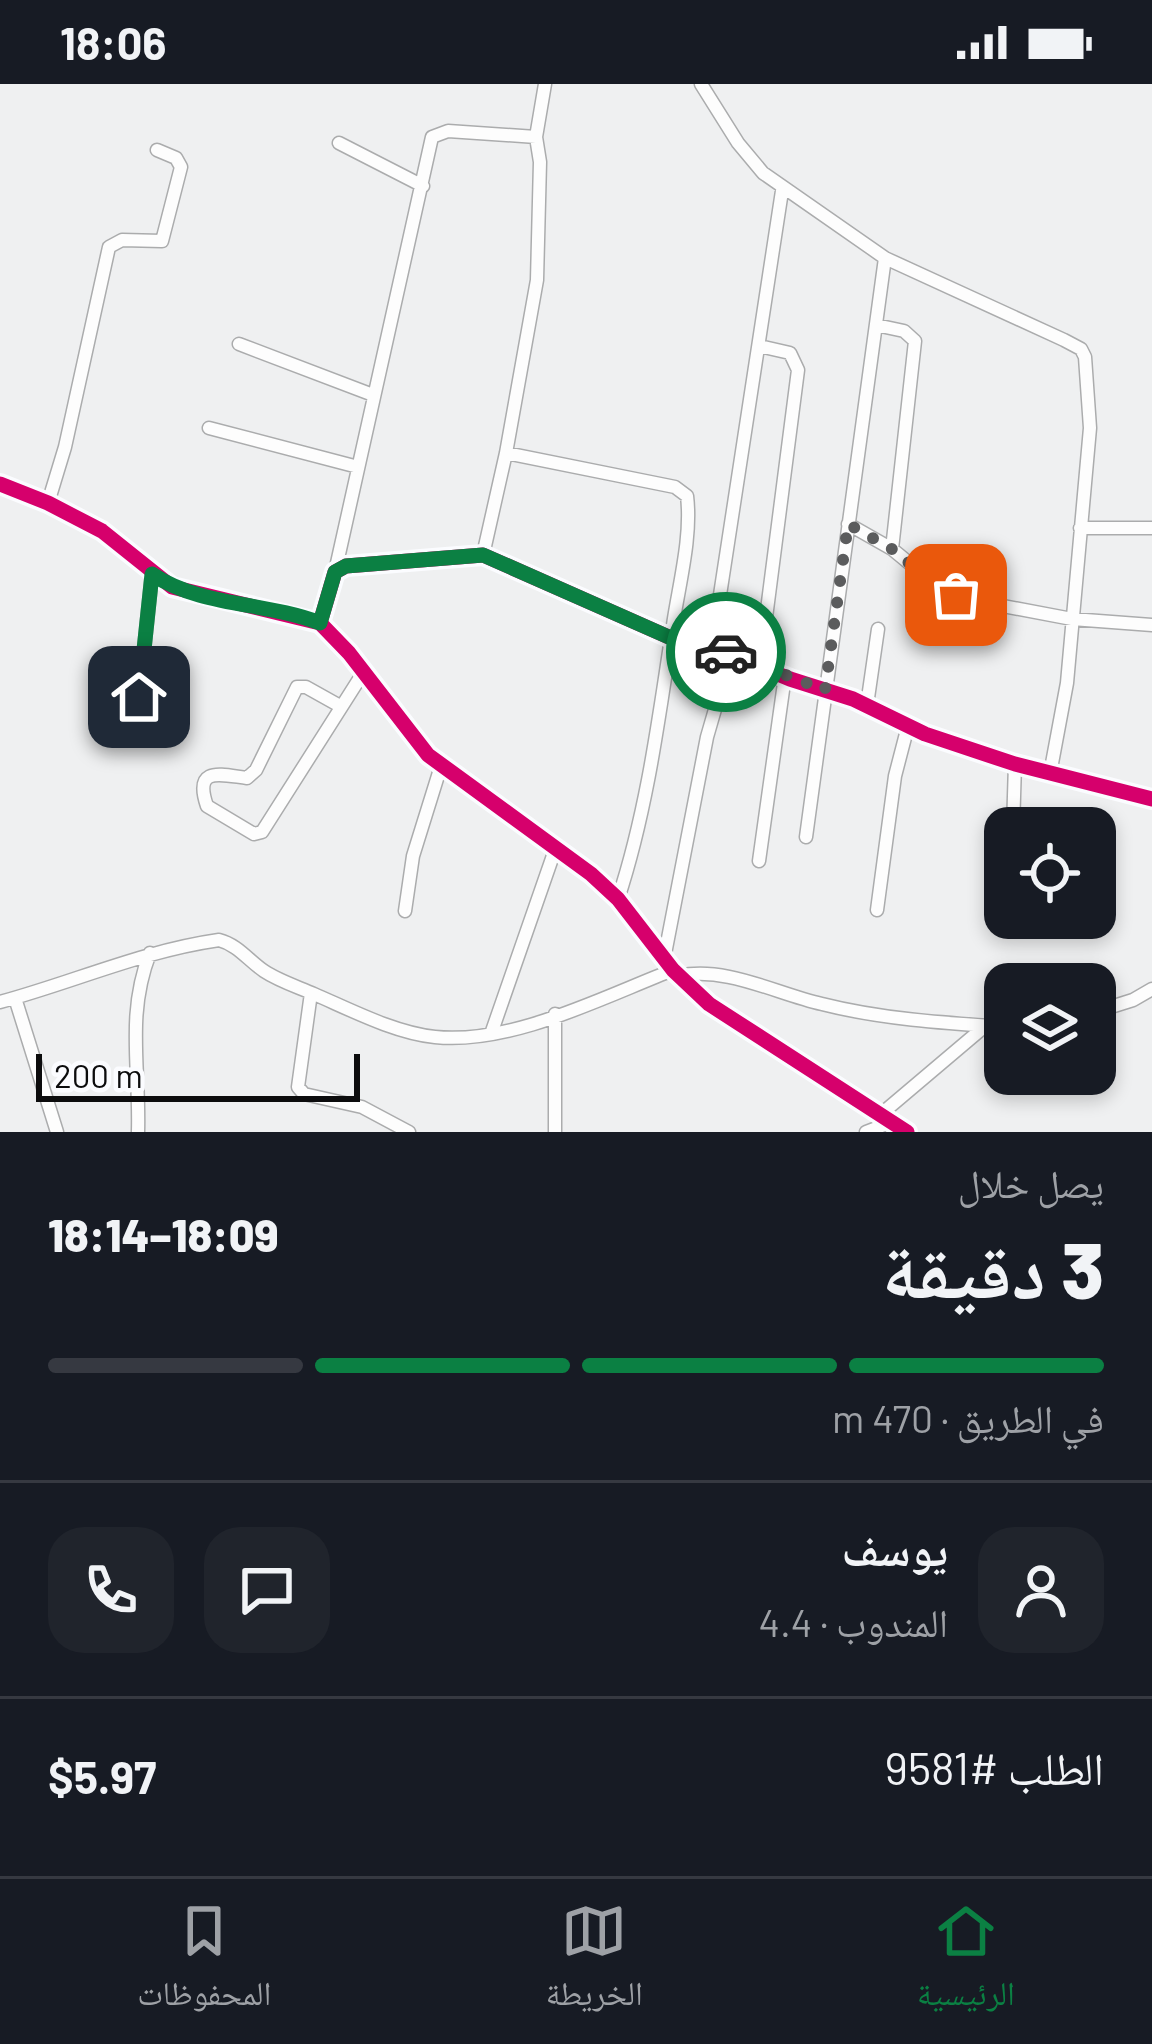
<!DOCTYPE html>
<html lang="ar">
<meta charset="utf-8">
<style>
:root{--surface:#171b24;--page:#20242c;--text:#f1f3f6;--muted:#9ea1a6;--line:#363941;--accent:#0b8043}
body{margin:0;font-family:Barlow,"Noto Naskh Arabic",sans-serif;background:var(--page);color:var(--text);direction:rtl;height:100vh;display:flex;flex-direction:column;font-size:45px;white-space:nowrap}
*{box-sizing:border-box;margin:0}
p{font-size:39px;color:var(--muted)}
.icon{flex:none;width:66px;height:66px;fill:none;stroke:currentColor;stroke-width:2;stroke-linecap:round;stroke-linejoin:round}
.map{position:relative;height:1048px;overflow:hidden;direction:ltr}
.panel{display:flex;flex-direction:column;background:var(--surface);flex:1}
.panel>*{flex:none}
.controls{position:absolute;left:984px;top:723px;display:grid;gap:24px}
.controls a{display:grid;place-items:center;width:132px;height:132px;border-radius:24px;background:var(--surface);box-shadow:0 6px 18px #0003;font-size:60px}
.scale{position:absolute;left:36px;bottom:30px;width:324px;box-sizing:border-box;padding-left:12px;border:6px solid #0c0c0d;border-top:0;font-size:33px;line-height:42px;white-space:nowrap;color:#0c0c0d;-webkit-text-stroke:9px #fbfcff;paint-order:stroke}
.pin{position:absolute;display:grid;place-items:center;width:102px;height:102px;color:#fff;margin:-51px;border-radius:24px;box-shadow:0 6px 18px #0006}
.courier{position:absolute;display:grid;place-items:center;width:120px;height:120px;margin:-60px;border:9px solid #0b8043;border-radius:50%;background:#fff;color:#222;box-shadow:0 3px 15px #0007}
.headline em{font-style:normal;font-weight:800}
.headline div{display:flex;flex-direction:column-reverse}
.headline{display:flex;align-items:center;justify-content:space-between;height:204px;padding:0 48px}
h1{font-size:78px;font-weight:800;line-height:90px}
.bar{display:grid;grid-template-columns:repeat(4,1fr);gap:18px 12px;align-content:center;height:144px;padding:0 48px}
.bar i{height:15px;border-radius:9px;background:var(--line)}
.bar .current{background:var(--accent)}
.bar p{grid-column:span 4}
.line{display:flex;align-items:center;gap:30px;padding:0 48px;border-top:3px solid var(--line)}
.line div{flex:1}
.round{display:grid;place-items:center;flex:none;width:126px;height:126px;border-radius:36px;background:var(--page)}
.status{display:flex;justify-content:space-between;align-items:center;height:84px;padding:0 60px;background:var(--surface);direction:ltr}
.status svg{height:33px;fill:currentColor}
.dock{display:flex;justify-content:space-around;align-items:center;height:168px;border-top:3px solid var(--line);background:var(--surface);font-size:33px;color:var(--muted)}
.dock a{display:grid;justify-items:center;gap:6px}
.dock .current{color:var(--accent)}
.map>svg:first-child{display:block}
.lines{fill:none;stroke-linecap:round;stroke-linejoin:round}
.street-casing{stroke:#abacad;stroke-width:15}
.street{stroke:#fdfdfd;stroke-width:12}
.cycleway-casing{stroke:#fbfcff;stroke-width:22}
.cycleway{stroke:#d6006c;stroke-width:15}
.done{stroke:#5b5c5d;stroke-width:12;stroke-dasharray:0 21.6}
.route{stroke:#0b8043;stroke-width:15}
</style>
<div class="status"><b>18:06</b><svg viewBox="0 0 49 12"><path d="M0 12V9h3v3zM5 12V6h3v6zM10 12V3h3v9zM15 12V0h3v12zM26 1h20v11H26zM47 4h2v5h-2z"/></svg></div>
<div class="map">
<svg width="1152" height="1048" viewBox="0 0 1152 1048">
<rect width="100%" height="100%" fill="#eff0f1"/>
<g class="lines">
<defs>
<path id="street" d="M701,0L738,59L763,89L885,174L806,753
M339,59L423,102
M885,174L1064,256L1081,265L1085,273L1090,344L1067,599L1050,690
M876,241L904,247L915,257L892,465
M239,260L373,311
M759,262L790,269L798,286L760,580
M209,344L358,383
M506,369L675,403L687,412C692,453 679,500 673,541C659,633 647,727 618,815
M0,400L48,419L102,447L172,503L320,539L349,569L428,671L591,790L618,815L673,886L709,920L907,1048
M48,419L65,363L109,163L122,156L162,157L181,83L176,74L157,66
M848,440L892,465L937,502L966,515L1072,535L1152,541
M1080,444H1152
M483,471L506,369L537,196L540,78L536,53L545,0
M335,488L432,53L448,47L536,53
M320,539L335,488L346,482L483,471L671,554L712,563L790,595L853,615L925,650L1015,680L1152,715
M712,563L782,107
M139,613L152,490
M867,621L878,545
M340,622L306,603H297L256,686L247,694C222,691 193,681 207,722L254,750L262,748L363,589
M1013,744L1015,680
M759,777L785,592
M877,826L895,692L908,642
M405,827L413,772L441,682
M664,875L707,653L731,570
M678,892C727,882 774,909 822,920C881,935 944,939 1005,943
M311,909L298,1003L304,1010L362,1023L409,1048
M15,914L57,1048
M0,918C74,898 142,867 219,856C238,861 248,876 264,887C279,897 298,903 314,910C351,926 395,949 435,953C511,961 603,913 673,886
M1095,928L1133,916L1152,905
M491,950L556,763
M880,1031L984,943
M138,1048C140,984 126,930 150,869
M555,1048V930
M866,1048L892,1038"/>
</defs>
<use href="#street" class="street-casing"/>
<use href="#street" class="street"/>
<defs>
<path id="cycleway" d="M0,400L48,419L102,447L172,503L320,539L349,569L428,671L591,790L618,815L673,886L709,920L907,1048
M320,539L335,488L346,482L483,471L671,554L712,563L790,595L853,615L925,650L1015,680L1152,715"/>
</defs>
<use href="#cycleway" class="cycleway-casing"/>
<use href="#cycleway" class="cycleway"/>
</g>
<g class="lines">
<path class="done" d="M726,568L825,606L848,440L892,465L937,502L956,511"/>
<path class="route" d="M139,613L152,490C201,523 266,518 320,539L335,488L346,482L483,471L671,554L726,568"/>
</g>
</svg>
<div class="controls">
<a><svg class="icon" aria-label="locate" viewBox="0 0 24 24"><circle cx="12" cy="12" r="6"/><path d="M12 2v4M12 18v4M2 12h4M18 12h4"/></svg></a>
<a><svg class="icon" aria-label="layers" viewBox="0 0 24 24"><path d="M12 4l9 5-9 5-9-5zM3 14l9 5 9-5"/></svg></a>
</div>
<div class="scale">200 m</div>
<div class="pin" style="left:956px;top:511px;background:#ea580c"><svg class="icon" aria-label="bag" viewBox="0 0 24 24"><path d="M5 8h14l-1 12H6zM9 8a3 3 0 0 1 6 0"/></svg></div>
<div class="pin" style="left:139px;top:613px;background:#1f2937"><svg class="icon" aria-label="home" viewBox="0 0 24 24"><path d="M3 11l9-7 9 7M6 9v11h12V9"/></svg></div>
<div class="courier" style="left:726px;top:568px"><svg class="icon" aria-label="car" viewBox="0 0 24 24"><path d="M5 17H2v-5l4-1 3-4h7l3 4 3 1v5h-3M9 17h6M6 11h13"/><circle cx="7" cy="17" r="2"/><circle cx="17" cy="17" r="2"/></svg></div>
</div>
<section class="panel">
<div class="headline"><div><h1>3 دقيقة</h1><p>يصل خلال</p></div><em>18:09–18:14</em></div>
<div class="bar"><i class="current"></i><i class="current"></i><i class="current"></i><i></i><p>في الطريق · 470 m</p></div>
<div class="line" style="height:216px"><a class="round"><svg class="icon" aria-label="person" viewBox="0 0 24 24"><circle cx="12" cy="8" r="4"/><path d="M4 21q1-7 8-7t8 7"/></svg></a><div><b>يوسف</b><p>المندوب · 4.4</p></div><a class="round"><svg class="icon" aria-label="chat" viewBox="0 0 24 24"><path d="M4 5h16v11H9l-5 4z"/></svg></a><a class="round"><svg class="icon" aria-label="phone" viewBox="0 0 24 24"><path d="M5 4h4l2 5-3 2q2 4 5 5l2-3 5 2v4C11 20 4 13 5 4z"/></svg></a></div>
<div class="line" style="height:156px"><div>الطلب #9581</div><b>$5.97</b></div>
</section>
<nav class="dock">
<a class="current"><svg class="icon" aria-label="home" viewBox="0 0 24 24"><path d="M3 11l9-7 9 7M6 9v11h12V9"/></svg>الرئيسية</a>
<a><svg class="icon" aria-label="map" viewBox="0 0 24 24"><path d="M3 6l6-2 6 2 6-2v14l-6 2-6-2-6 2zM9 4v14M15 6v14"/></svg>الخريطة</a>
<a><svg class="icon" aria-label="saved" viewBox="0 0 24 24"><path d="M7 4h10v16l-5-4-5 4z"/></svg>المحفوظات</a>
</nav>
